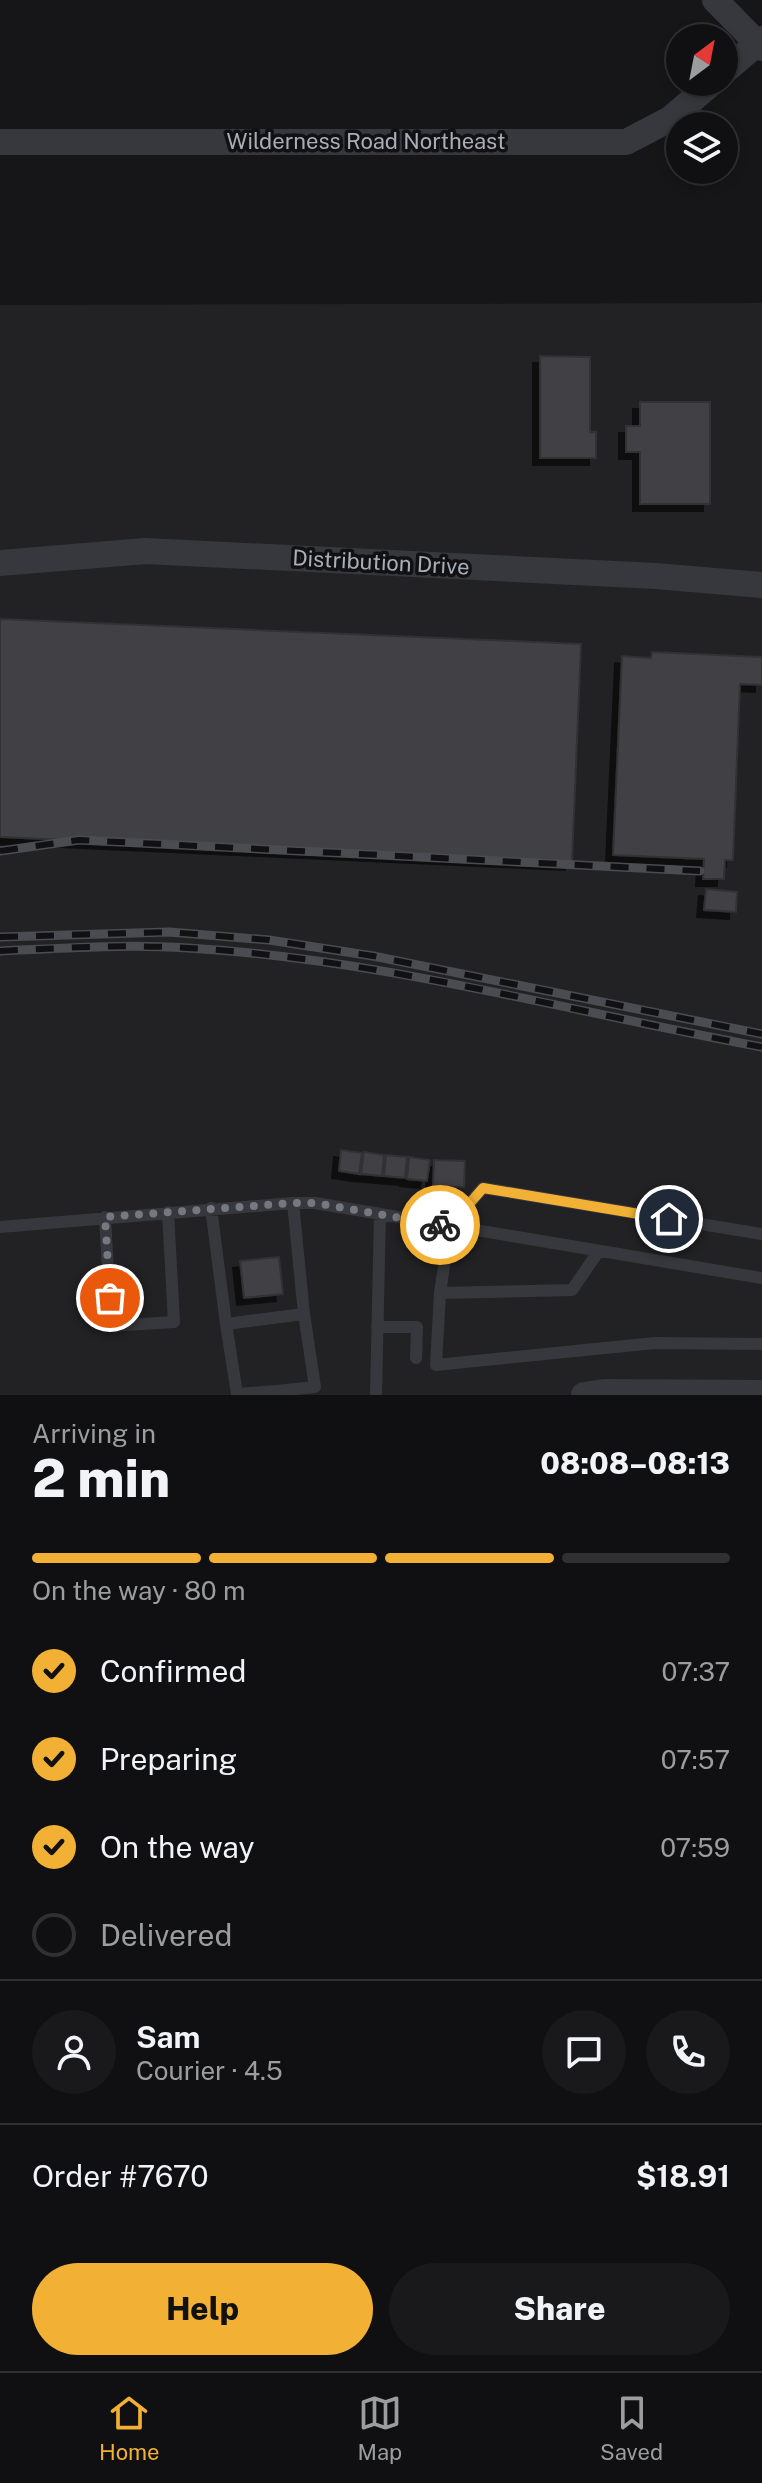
<!DOCTYPE html>
<meta charset="utf-8">
<style>
:root{--surface:#101012;--page:#19191b;--text:#f1f3f6;--muted:#9c9d9f;--line:#303032;--accent:#f2b134}
body{margin:0;font-family:"Public Sans",sans-serif;background:var(--page);color:var(--text);height:100vh;display:flex;flex-direction:column;font-size:30px;white-space:nowrap}
*{box-sizing:border-box;margin:0}
p{font-size:26px;color:var(--muted)}
.icon{flex:none;width:44px;height:44px;fill:none;stroke:currentColor;stroke-width:2;stroke-linecap:round;stroke-linejoin:round}
.map{position:relative;height:1395px;overflow:hidden}
.side{display:flex;flex-direction:column;background:var(--surface);flex:1}
.side>*{flex:none}
.needle{width:52px;rotate:32deg}
.tools{position:absolute;left:666px;top:24px;display:grid;gap:16px}
.tools a{display:grid;place-items:center;width:72px;height:72px;border-radius:50%;background:var(--surface);box-shadow:0 4px 12px #0003,0 0 0 2px var(--line);font-size:40px}
.pin{position:absolute;display:grid;place-items:center;width:68px;height:68px;color:#fff;margin:-34px;border:4px solid #fff;border-radius:50%;box-shadow:0 2px 8px #0007}
.courier{position:absolute;display:grid;place-items:center;width:80px;height:80px;margin:-40px;border:6px solid #f2b134;border-radius:50%;background:#fff;color:#222;box-shadow:0 2px 10px #0007}
.overview em{font-style:normal;font-weight:800}
.overview div{display:flex;flex-direction:column-reverse}
.overview{display:flex;align-items:center;justify-content:space-between;height:136px;padding:0 32px}
h1{font-size:52px;font-weight:800;line-height:60px}
.bar{display:grid;grid-template-columns:repeat(4,1fr);gap:12px 8px;align-content:center;height:96px;padding:0 32px}
.bar i{height:10px;border-radius:6px;background:var(--line)}
.bar .selected{background:var(--accent)}
.bar p{grid-column:span 4}
.line{display:flex;align-items:center;gap:20px;padding:0 32px;border-top:2px solid var(--line)}
.line div{flex:1}
.round{display:grid;place-items:center;flex:none;width:84px;height:84px;border-radius:42px;background:var(--page)}
ol{padding:0 32px;list-style:none}
li{display:flex;align-items:center;gap:24px;height:88px}
li p{margin-inline-start:auto}
li .icon{padding:8px;border-radius:50%;background:var(--accent);color:#111;stroke-width:4}
li:last-child{color:var(--muted)}
li i{width:44px;height:44px;border:4px solid var(--line);border-radius:50%}
.action{display:flex;gap:16px;margin-top:auto;padding:16px 32px}
.action a{flex:1;height:92px;border-radius:48px;background:var(--accent);color:#111;font-size:32px;font-weight:800;line-height:92px;text-align:center}
.action a+a{background:var(--page);color:var(--text)}
.tabs{display:flex;justify-content:space-around;align-items:center;height:112px;border-top:2px solid var(--line);background:var(--surface);font-size:22px;color:var(--muted)}
.tabs a{display:grid;justify-items:center;gap:4px}
.tabs .selected{color:var(--accent)}
.map>svg:first-child{display:block}
.built{fill:#222225}
.building{fill:#404145;stroke:#303034;stroke-width:2;filter:url(#shadow)}
.lines{fill:none;stroke-linecap:round;stroke-linejoin:round}
.lane{stroke:#37383d;stroke-width:12}
.street{stroke:#37383d;stroke-width:26}
.rail-casing{stroke:#4a4c52;stroke-width:9}
.rail{stroke:#111113;stroke-width:6;stroke-dasharray:18;stroke-linecap:butt}
.done{stroke:#757880;stroke-width:8;stroke-dasharray:0 14.4}
.route{stroke:#f2b134;stroke-width:10}
.labels{text-anchor:middle;dominant-baseline:central;stroke-width:7;stroke-linejoin:round;paint-order:stroke}
.street-label{font-size:22px;fill:#a8adb8;stroke:#111113}
</style>
<div class="map">
<svg width="762" height="1395" viewBox="0 0 762 1395">
<defs>
<filter id="shadow"><feDropShadow dx="-7" dy="7" stdDeviation="0" flood-color="#0009"/></filter>
</defs>
<rect width="100%" height="100%" fill="#161618"/>
<path class="built" d="M762,303V1395H0V305Z"/>
<path class="building" d="M540,356L590,357V432H596V458H540Z
M640,402H710V504H640V452H626V426H640Z
M0,619L581,644L572,863L0,837Z
M652,652L762,657V685L740,684L733,860H725L724,879H703L704,859L613,855L622,656L651,658Z
M706,889L737,892L736,912L704,910Z
M341,1150L362,1153L359,1174L339,1171Z
M364,1152L384,1155L382,1176L361,1174Z
M386,1155L407,1157L405,1178L384,1176Z
M409,1157L430,1160L427,1181L407,1179Z
M434,1160L465,1161L464,1187L433,1186Z
M279,1257L283,1294L244,1298L240,1261Z"/>
<g class="lines">
<path class="lane" d="M293,1203H315L762,1278
M211,1208L226,1324
M105,1217L111,1326L174,1322L168,1212
M0,1227L293,1203L304,1314L315,1387L277,1391
M598,1252L572,1290L440,1293L436,1365L655,1343L762,1344
M440,1293L450,1226L483,1188L762,1234
M377,1327H417L416,1358
M277,1395V1391L237,1394L226,1324L304,1314
M376,1395L380,1214"/>
<path class="street" d="M715,0L762,48
M724,72L762,39
M0,142H626L670,119L713,82
M0,563L145,551L656,576L762,585
M584,1395L604,1392L762,1393"/>
<defs>
<path id="rail" d="M0,851L79,840L700,871
M0,937L169,932L269,940L373,956L762,1034
M0,951C62,948 126,944 188,948C382,959 572,1012 762,1047"/>
</defs>
<use href="#rail" class="rail-casing"/>
<use href="#rail" class="rail"/>
</g>
<g class="lines">
<path class="done" d="M110,1298L105,1217L293,1203H315L440,1225"/>
<path class="route" d="M440,1225L450,1226L483,1188L669,1219"/>
</g>
<g class="labels">
<g class="street-label">
<text x="366" y="141">Wilderness Road Northeast</text>
<text transform="translate(381 562) rotate(3)">Distribution Drive</text>
</g>
</g>
</svg>
<div class="tools">
<a><svg class="needle" viewBox="-14 -14 28 28"><path d="M0-13l5 13h-10z" fill="#e53935"/><path d="M0 13l5-13h-10z" fill="#9c9d9f"/></svg></a>
<a><svg class="icon" aria-label="layers" viewBox="0 0 24 24"><path d="M12 4l9 5-9 5-9-5zM3 14l9 5 9-5"/></svg></a>
</div>
<div class="pin" style="left:110px;top:1298px;background:#ea580c"><svg class="icon" aria-label="bag" viewBox="0 0 24 24"><path d="M5 8h14l-1 12H6zM9 8a3 3 0 0 1 6 0"/></svg></div>
<div class="pin" style="left:669px;top:1219px;background:#1f2937"><svg class="icon" aria-label="home" viewBox="0 0 24 24"><path d="M3 11l9-7 9 7M6 9v11h12V9"/></svg></div>
<div class="courier" style="left:440px;top:1225px"><svg class="icon" aria-label="bike" viewBox="0 0 24 24"><circle cx="6" cy="16" r="4"/><circle cx="18" cy="16" r="4"/><path d="M6 16l4-8h5l3 8M10 8l3 8H6M13 5h3"/></svg></div>
</div>
<section class="side">
<div class="overview"><div><h1>2 min</h1><p>Arriving in</p></div><em>08:08–08:13</em></div>
<div class="bar"><i class="selected"></i><i class="selected"></i><i class="selected"></i><i></i><p>On the way · 80 m</p></div>
<ol>
<li><svg class="icon" aria-label="check" viewBox="0 0 24 24"><path d="M5 12l5 5 9-10"/></svg>Confirmed<p>07:37</p></li>
<li><svg class="icon" aria-label="check" viewBox="0 0 24 24"><path d="M5 12l5 5 9-10"/></svg>Preparing<p>07:57</p></li>
<li><svg class="icon" aria-label="check" viewBox="0 0 24 24"><path d="M5 12l5 5 9-10"/></svg>On the way<p>07:59</p></li>
<li><i></i>Delivered</li>
</ol>
<div class="line" style="height:144px"><a class="round"><svg class="icon" aria-label="person" viewBox="0 0 24 24"><circle cx="12" cy="8" r="4"/><path d="M4 21q1-7 8-7t8 7"/></svg></a><div><b>Sam</b><p>Courier · 4.5</p></div><a class="round"><svg class="icon" aria-label="chat" viewBox="0 0 24 24"><path d="M4 5h16v11H9l-5 4z"/></svg></a><a class="round"><svg class="icon" aria-label="phone" viewBox="0 0 24 24"><path d="M5 4h4l2 5-3 2q2 4 5 5l2-3 5 2v4C11 20 4 13 5 4z"/></svg></a></div>
<div class="line" style="height:104px"><div>Order #7670</div><b>$18.91</b></div>
<div class="action"><a>Help</a><a>Share</a></div>
</section>
<nav class="tabs">
<a class="selected"><svg class="icon" aria-label="home" viewBox="0 0 24 24"><path d="M3 11l9-7 9 7M6 9v11h12V9"/></svg>Home</a>
<a><svg class="icon" aria-label="map" viewBox="0 0 24 24"><path d="M3 6l6-2 6 2 6-2v14l-6 2-6-2-6 2zM9 4v14M15 6v14"/></svg>Map</a>
<a><svg class="icon" aria-label="saved" viewBox="0 0 24 24"><path d="M7 4h10v16l-5-4-5 4z"/></svg>Saved</a>
</nav>
